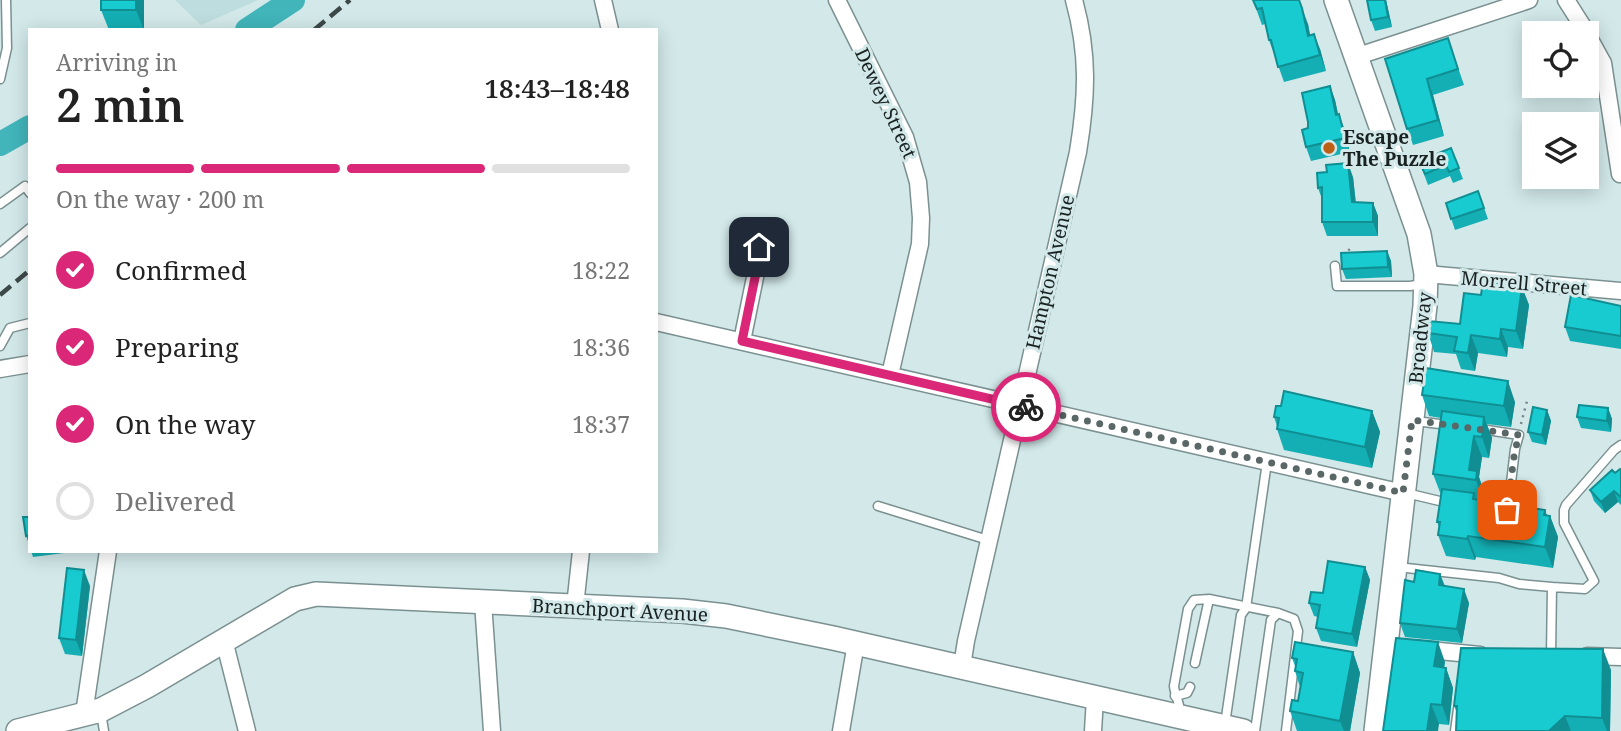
<!DOCTYPE html>
<meta charset="utf-8">
<style>
:root{--surface:#fff;--page:#f2f2f2;--text:#222;--muted:#767676;--line:#e0e0e0;--accent:#db2777}
body{margin:0;font-family:"Noto Serif",serif;background:var(--page);color:var(--text);height:100vh;display:flex;flex-direction:column;font-size:26px;white-space:nowrap}
*{box-sizing:border-box;margin:0}
p{font-size:23px;color:var(--muted)}
.icon{flex:none;width:38px;height:38px;fill:none;stroke:currentColor;stroke-width:2;stroke-linecap:round;stroke-linejoin:round}
.map{position:relative;flex:1;overflow:hidden}
.panel{position:absolute;left:28px;top:28px;width:630px;height:525px;display:flex;flex-direction:column;background:var(--surface);border-radius:0px;box-shadow:0 4px 18px #0003}
.panel>*{flex:none}
.buttons{position:absolute;left:1522px;top:21px;display:grid;gap:14px}
.buttons a{display:grid;place-items:center;width:77px;height:77px;border-radius:0px;background:var(--surface);box-shadow:0 4px 18px #0003;font-size:35px}
.pin{position:absolute;display:grid;place-items:center;width:60px;height:60px;color:#fff;margin:-30px;border-radius:14px;box-shadow:0 4px 10px #0006}
.courier{position:absolute;display:grid;place-items:center;width:70px;height:70px;margin:-35px;border:5px solid #db2777;border-radius:50%;background:#fff;color:#222;box-shadow:0 2px 9px #0007}
.head em{font-style:normal;font-weight:600}
.head div{display:flex;flex-direction:column-reverse}
.head{display:flex;align-items:center;justify-content:space-between;height:119px;padding:0 28px}
h1{font-size:46px;font-weight:600;line-height:52px}
.bar{display:grid;grid-template-columns:repeat(4,1fr);gap:10px 7px;align-content:center;height:84px;padding:0 28px}
.bar i{height:9px;border-radius:5px;background:var(--line)}
.bar .selected{background:var(--accent)}
.bar p{grid-column:span 4}
ol{padding:0 28px;list-style:none}
li{display:flex;align-items:center;gap:21px;height:77px}
li p{margin-inline-start:auto}
li .icon{padding:7px;border-radius:50%;background:var(--accent);color:#fff;stroke-width:4}
li:last-child{color:var(--muted)}
li i{width:38px;height:38px;border:4px solid var(--line);border-radius:50%}
.map>svg:first-child{display:block}
.built{fill:#beddde}
.lines{fill:none;stroke-linecap:round;stroke-linejoin:round}
.river{stroke:#41b5ba;stroke-width:24}
.lane-casing{stroke:#7b9090;stroke-width:11}
.street-casing{stroke:#7b9090;stroke-width:19}
.secondary-casing{stroke:#7b9090;stroke-width:26}
.path{stroke:#758485;stroke-width:2.5;stroke-dasharray:2 5;stroke-linecap:butt}
.lane{stroke:#fff;stroke-width:8}
.street{stroke:#fff;stroke-width:16}
.secondary{stroke:#fff;stroke-width:23}
.rail{stroke:#3d4848;stroke-width:4.5;stroke-dasharray:14 7;stroke-linecap:butt}
.wall{fill:#14afb4}
.shaded-wall{fill:#108e92}
.building{fill:#17cbd1;stroke:#108e92;stroke-width:2}
.done{stroke:#5a6767;stroke-width:7;stroke-dasharray:0 12.6}
.route{stroke:#db2777;stroke-width:9}
.poi-dot{fill:#bd5f14;stroke:#d2e8e9;stroke-width:2.5}
.labels{text-anchor:middle;dominant-baseline:central;stroke-width:6;stroke-linejoin:round;paint-order:stroke}
.street-label{font-size:19px;fill:#192121;stroke:#d2e8e9}
.poi-label{font-size:19px;font-weight:bold;fill:#192121;stroke:#d2e8e9;text-anchor:start}
</style>
<div class="map">
<svg width="1621" height="731" viewBox="0 0 1621 731">
<rect width="100%" height="100%" fill="#d2e8e9"/>
<path class="built" d="M175,0H258L201,25Z"/>
<g class="lines">
<path class="river" d="M247,30L293,0
M0,144L30,127"/>
<defs>
<path id="lane" d="M0,79L7,48L6,0
M0,204L25,186L30,193
M0,253L30,228
M1335,266L1337,286H1410L1423,284
M0,346L10,328L30,323
M1415,421L1448,425
M1481,429L1519,435L1515,449L1508,508L1502,510
M1406,493L1448,503
M878,506L988,540
M1397,567L1499,578L1519,584L1552,587
M1551,655L1552,587L1585,589L1594,581L1564,523V510L1566,505L1614,450L1621,445
M1195,663L1209,599
M1175,696L1187,693L1190,687
M101,713L104,731
M1180,716C1181,704 1175,697 1174,686L1188,609L1194,600L1209,599L1278,613
M1225,724L1241,615L1246,608L1267,462
M1255,731L1271,620L1278,613L1294,619L1298,631L1286,731
M1455,731L1458,709"/>
<path id="street" d="M603,0L610,30
M837,0L905,137L918,182L921,218L920,244L890,375
M1566,0L1587,33
M1587,34L1603,63L1620,174
M1355,57L1529,0
M1426,274L1621,291
M656,322L1403,493
M742,341L760,253L759,247L751,237
M0,369L30,364
M483,602L492,731
M575,606L581,551
M224,640L247,731
M1419,649L1480,655
M1587,656L1621,657
M962,666L966,641L1078,152C1087,97 1089,54 1074,0
M84,714L108,551
M841,731L856,643
M1093,731L1095,698"/>
<path id="secondary" d="M1336,0L1419,234L1426,274L1425,306L1376,731
M18,731L101,710L147,686L295,599L316,594L682,611L726,616L833,638L1243,731"/>
</defs>
<use href="#lane" class="lane-casing"/>
<use href="#street" class="street-casing"/>
<use href="#secondary" class="secondary-casing"/>
<path class="path" d="M1343,255L1351,248
M1521,424L1527,401"/>
<use href="#lane" class="lane"/>
<use href="#street" class="street"/>
<use href="#secondary" class="secondary"/>
<path class="rail" d="M314,30L350,0
M0,295L30,270"/>
</g>
<path class="wall" d="M144,0V30H109L101,10Z
M1253,0L1308,24L1310,35L1320,49L1326,71L1284,82L1269,40L1265,24L1262,25Z
M1386,0L1392,27L1375,31L1371,20Z
M1448,38L1464,85L1433,95L1444,136L1413,145L1385,59Z
M1330,86L1335,100L1338,114L1344,128L1350,152L1311,161L1306,147L1308,128Z
M1451,148L1463,179L1453,183L1450,176L1428,185L1419,161Z
M1353,177L1356,203H1373L1378,216V236H1327L1322,222V199L1318,188Z
M1478,191L1488,219L1455,230L1446,203Z
M1387,251L1391,261L1392,277L1346,279L1342,269Z
M1522,287L1529,305L1523,349L1508,347L1507,357L1478,353L1475,371L1461,369L1456,354L1434,352L1428,333L1460,324L1481,295Z
M1621,306V349L1570,341L1565,327Z
M1422,395L1515,402L1511,427L1487,424L1492,438L1489,458L1482,457L1479,477L1484,492L1483,500L1545,510L1547,516H1550L1558,537L1553,568L1476,557L1475,560L1446,556L1438,535L1439,527L1437,522L1441,495L1433,474L1441,418L1429,416Z
M1281,406L1372,411L1380,432L1372,468L1284,450L1277,429V426L1274,417Z
M1608,408L1612,419L1611,432L1581,428L1577,417Z
M1547,410L1551,421L1546,445L1532,442L1528,432Z
M1621,470V505L1618,502L1605,513L1594,501L1590,490Z
M30,517V547L26,536Z
M31,551H64V553L33,557Z
M1365,567L1370,580L1357,647L1321,641L1316,628L1318,617L1314,616L1309,603L1323,593Z
M1440,574L1445,586L1469,603L1462,643L1405,637L1400,623L1414,582Z
M90,586L82,656L65,654L59,638Z
M1353,652L1360,673L1350,731H1297L1290,711L1298,701L1300,687L1295,671V666L1292,658Z
M1445,662L1444,667L1446,668L1453,688L1449,725L1439,724L1383,731Z
M1611,670L1610,731H1456L1457,713L1454,706Z"/>
<path class="shaded-wall" d="M136,0H144V30L136,10Z
M1385,0H1386L1392,27L1388,17Z
M1302,8L1308,24L1313,51L1308,36Z
M1314,34L1320,49L1326,71L1320,55Z
M1427,79L1433,95L1444,136L1438,120Z
M1330,86L1335,100L1341,129L1336,115Z
M1339,114L1344,128L1350,152L1345,138Z
M1348,163L1353,177L1357,216L1352,202Z
M1373,203L1378,216V236L1373,222Z
M1387,251L1391,261L1392,277L1388,267Z
M1522,287L1529,305L1523,349L1516,331Z
M1501,329L1508,347L1507,357L1500,339Z
M1471,335L1478,353L1475,371L1468,353Z
M1508,381L1515,402L1511,427L1504,406Z
M1608,408L1612,419L1611,432L1607,421Z
M1547,410L1551,421L1546,445L1542,435Z
M1372,411L1380,432L1372,468L1365,447Z
M1484,417L1492,438L1489,458L1482,437Z
M1474,436L1482,457L1479,477L1484,492L1483,500L1476,480L1469,470Z
M1614,491L1618,502L1605,513L1601,502Z
M1545,510L1549,522L1550,516L1558,537L1553,568L1545,547L1544,515Z
M1468,536L1476,557L1475,560L1467,539Z
M1365,567L1370,580L1357,647L1352,634Z
M84,570L90,586L82,656L76,640Z
M1440,574L1445,588L1439,585Z
M1464,589L1469,603L1462,643L1457,629Z
M1438,642L1445,662L1441,686L1434,666Z
M1603,649L1611,670L1610,731H1607L1602,718Z
M1353,652L1360,673L1350,731H1344L1340,721Z
M1446,668L1453,688L1449,725L1442,705Z
M1431,704L1439,724L1438,731H1427Z
M1565,716L1571,731H1549Z"/>
<path class="building" d="M101,0H136V10H101Z
M1253,0H1299L1302,8L1308,36L1314,34L1320,55L1278,67L1271,40H1269L1262,8L1257,9Z
M1367,0H1385L1388,17L1371,20Z
M1448,38L1458,69L1427,79L1438,120L1407,129L1385,59Z
M1330,86L1336,115L1339,114L1345,138L1306,147L1302,130L1308,128V122L1302,93Z
M1451,148L1459,168L1449,172L1446,165L1425,174L1419,161Z
M1348,163L1352,202L1373,203V222H1322V187L1318,188L1317,173L1327,172L1326,165Z
M1478,191L1484,208L1451,219L1446,203Z
M1387,251L1388,267L1342,269L1341,253Z
M1483,281L1522,287L1516,331L1501,329L1500,339L1471,335L1468,353L1454,351L1457,337L1428,333L1429,321L1460,324L1464,293L1481,295Z
M1571,295L1621,306V336L1565,327Z
M1426,368L1508,381L1504,406L1422,395Z
M1284,391L1372,411L1365,447L1277,429L1279,418L1274,417L1276,406H1281Z
M1579,405L1608,408L1607,421L1577,417Z
M1533,407L1547,410L1542,435L1528,432Z
M1442,411L1484,417L1482,437L1474,436L1469,470L1477,471L1476,480L1433,474Z
M1620,469L1621,470V497L1614,491L1601,502L1590,490L1612,470L1615,473Z
M1442,489L1474,493L1473,499L1545,510L1544,515L1550,516L1545,547L1468,536L1467,539L1438,535L1440,522H1437Z
M23,517H30V535L26,536Z
M1328,561L1365,567L1352,634L1316,628L1320,605L1309,603L1311,592L1323,593Z
M67,568L84,570L76,640L59,638Z
M1416,570L1440,574L1439,585L1464,589L1457,629L1400,623L1405,580L1414,582Z
M1396,638L1438,642L1434,666L1446,668L1442,705L1431,704L1427,731H1383Z
M1295,642L1353,652L1340,721L1290,711L1292,700L1298,701L1303,673L1295,671L1297,659L1292,658Z
M1461,648L1603,649L1602,718L1565,716L1549,731H1456L1457,706H1454Z"/>
<g class="lines">
<path class="done" d="M1026,407L1403,493L1412,420L1520,435L1515,449L1507,510"/>
<path class="route" d="M759,247L760,253L742,341L1026,407"/>
</g>
<circle class="poi-dot" cx="1329" cy="148" r="7"/>
<g class="labels">
<g class="street-label">
<text transform="translate(886 103) rotate(65)">Dewey Street</text>
<text transform="translate(1050 272) rotate(-77)">Hampton Avenue</text>
<text transform="translate(1524 283) rotate(5)">Morrell Street</text>
<text transform="translate(1420 338) rotate(-84)">Broadway</text>
<text transform="translate(620 610) rotate(3)">Branchport Avenue</text>
</g>
<g class="poi-label">
<text x="1343" y="137">Escape<tspan x="1343" dy="22">The Puzzle</tspan></text>
</g>
</g>
</svg>
<div class="buttons">
<a><svg class="icon" aria-label="locate" viewBox="0 0 24 24"><circle cx="12" cy="12" r="6"/><path d="M12 2v4M12 18v4M2 12h4M18 12h4"/></svg></a>
<a><svg class="icon" aria-label="layers" viewBox="0 0 24 24"><path d="M12 4l9 5-9 5-9-5zM3 14l9 5 9-5"/></svg></a>
</div>
<div class="pin" style="left:1507px;top:510px;background:#ea580c"><svg class="icon" aria-label="bag" viewBox="0 0 24 24"><path d="M5 8h14l-1 12H6zM9 8a3 3 0 0 1 6 0"/></svg></div>
<div class="pin" style="left:759px;top:247px;background:#1f2937"><svg class="icon" aria-label="home" viewBox="0 0 24 24"><path d="M3 11l9-7 9 7M6 9v11h12V9"/></svg></div>
<div class="courier" style="left:1026px;top:407px"><svg class="icon" aria-label="bike" viewBox="0 0 24 24"><circle cx="6" cy="16" r="4"/><circle cx="18" cy="16" r="4"/><path d="M6 16l4-8h5l3 8M10 8l3 8H6M13 5h3"/></svg></div>
<section class="panel">
<div class="head"><div><h1>2 min</h1><p>Arriving in</p></div><em>18:43–18:48</em></div>
<div class="bar"><i class="selected"></i><i class="selected"></i><i class="selected"></i><i></i><p>On the way · 200 m</p></div>
<ol>
<li><svg class="icon" aria-label="check" viewBox="0 0 24 24"><path d="M5 12l5 5 9-10"/></svg>Confirmed<p>18:22</p></li>
<li><svg class="icon" aria-label="check" viewBox="0 0 24 24"><path d="M5 12l5 5 9-10"/></svg>Preparing<p>18:36</p></li>
<li><svg class="icon" aria-label="check" viewBox="0 0 24 24"><path d="M5 12l5 5 9-10"/></svg>On the way<p>18:37</p></li>
<li><i></i>Delivered</li>
</ol>
</section>
</div>
